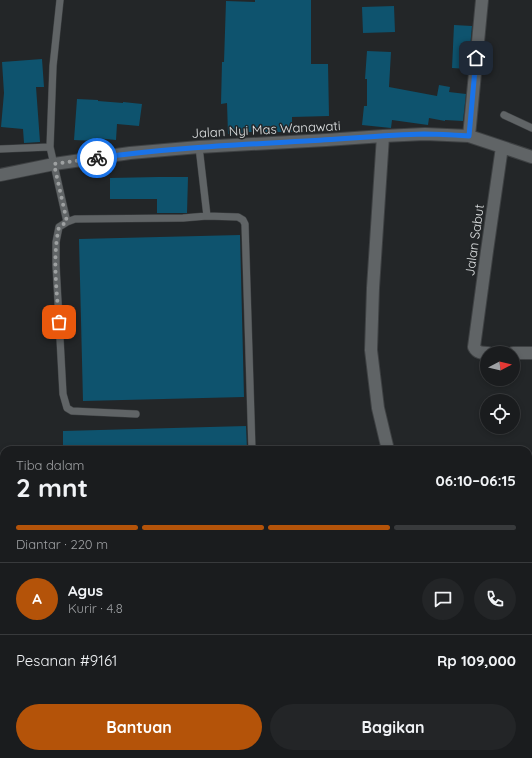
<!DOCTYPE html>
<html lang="id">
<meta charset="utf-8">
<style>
:root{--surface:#1a1c1e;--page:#232527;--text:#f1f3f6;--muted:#9fa1a4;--line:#383a3c;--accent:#b45309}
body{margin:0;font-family:Quicksand,sans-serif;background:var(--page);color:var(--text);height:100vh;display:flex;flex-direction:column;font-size:15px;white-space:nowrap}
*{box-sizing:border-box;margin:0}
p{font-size:13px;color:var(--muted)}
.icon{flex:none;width:22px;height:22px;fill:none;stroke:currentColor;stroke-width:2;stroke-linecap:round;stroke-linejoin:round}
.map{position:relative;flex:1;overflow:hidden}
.drawer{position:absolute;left:0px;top:446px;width:532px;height:312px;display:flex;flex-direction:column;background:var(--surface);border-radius:12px 12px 0 0;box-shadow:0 2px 6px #0003,0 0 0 1px var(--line)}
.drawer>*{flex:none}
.needle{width:26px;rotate:83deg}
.fabs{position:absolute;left:480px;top:346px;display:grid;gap:8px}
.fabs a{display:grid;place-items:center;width:40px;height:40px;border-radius:50%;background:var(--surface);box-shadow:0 2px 6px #0003,0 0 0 1px var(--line);font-size:20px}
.pin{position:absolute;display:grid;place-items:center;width:34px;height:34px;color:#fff;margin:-17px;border-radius:8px;box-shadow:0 2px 6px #0006}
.courier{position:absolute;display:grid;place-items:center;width:40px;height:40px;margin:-20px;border:3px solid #1a73e8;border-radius:50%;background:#fff;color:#222;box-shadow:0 1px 5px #0007}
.overview em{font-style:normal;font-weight:800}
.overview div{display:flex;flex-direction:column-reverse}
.overview{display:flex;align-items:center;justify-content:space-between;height:68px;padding:0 16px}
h1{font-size:26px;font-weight:800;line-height:30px}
.bar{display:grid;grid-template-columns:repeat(4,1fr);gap:6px 4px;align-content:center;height:48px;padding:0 16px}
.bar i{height:5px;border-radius:3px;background:var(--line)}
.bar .on{background:var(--accent)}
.bar p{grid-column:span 4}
.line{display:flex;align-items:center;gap:10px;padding:0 16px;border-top:1px solid var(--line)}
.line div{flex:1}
.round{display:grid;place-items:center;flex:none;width:42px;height:42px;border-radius:21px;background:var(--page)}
.primary-button{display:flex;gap:8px;margin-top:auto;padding:8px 16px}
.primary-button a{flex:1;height:46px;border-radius:24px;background:var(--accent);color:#fff;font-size:16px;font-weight:800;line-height:46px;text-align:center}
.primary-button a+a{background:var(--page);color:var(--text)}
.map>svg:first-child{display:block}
.building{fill:#0e536e}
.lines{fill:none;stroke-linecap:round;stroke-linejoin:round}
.lane-casing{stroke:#3e4143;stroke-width:8}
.street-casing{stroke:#3e4143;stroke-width:14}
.lane{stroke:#606466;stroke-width:7}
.street{stroke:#606466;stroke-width:12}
.done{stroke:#9da0a1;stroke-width:4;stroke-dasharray:0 7.2}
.route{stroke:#1a73e8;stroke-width:5}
.labels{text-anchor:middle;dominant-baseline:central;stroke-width:3;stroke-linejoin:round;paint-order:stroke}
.street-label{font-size:13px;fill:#dee1e2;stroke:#232628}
</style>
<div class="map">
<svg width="532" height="758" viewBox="0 0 532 758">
<rect width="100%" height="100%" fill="#232628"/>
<path class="building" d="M255,0H311V64H328L329,116L292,117V132H248V133L228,134L227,103L221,104L222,62H224L226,1L255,2Z
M394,6L395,32L363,33L362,7Z
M454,25L472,26L468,69L452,68Z
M367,51L391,52L389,87L437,96L439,85L450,87L449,92L466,94L463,121L445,120V121L429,118L428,125L392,120L391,128L362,125L364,106H367V79H365Z
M42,59L44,87H36L40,142L24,143L23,129L1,127L4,93L2,62Z
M77,99L98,100V101L123,103V102L142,104L139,126L117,124L116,140L95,138V141L74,140Z
M158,177H188L187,213H157V199H110V178Z
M240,235L244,397L83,401L79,239Z
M246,426L247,450H63V431Z"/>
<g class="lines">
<defs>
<path id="lane" d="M504,115L532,128
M50,147L53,66L60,0
M0,149L50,147L67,222
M207,216L238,217L243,220L245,224L252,450
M136,414L72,411L67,408L63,394L56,265V242L59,227L67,222L75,219L183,218L207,216L199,147
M528,556H532
M528,713H532"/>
<path id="street" d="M383,136L373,288L371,350L378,408L388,450
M469,136L482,0
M0,175L54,164L130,153L199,147L326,140L383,136L425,134L469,136L532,157
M488,353C482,353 477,353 474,347L487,251L502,147
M513,353H532
M0,558H4
M30,754V758
M89,754V758
M148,754V758
M216,754V758"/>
</defs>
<use href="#lane" class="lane-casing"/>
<use href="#street" class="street-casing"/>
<use href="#lane" class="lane"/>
<use href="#street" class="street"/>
</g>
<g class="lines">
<path class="done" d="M59,322C57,291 52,258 59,227L67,222L54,164L97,158"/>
<path class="route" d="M97,158C166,148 236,145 306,141C345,139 384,135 424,134C439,134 454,135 469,136L476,58"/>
</g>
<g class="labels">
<g class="street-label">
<text transform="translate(266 129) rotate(-3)">Jalan Nyi Mas Wanawati</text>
<text transform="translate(474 240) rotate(-82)">Jalan Sabut</text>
</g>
</g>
</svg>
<div class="fabs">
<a><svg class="needle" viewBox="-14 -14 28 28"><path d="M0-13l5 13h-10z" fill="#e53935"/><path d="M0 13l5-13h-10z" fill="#9fa1a4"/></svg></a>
<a><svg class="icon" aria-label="locate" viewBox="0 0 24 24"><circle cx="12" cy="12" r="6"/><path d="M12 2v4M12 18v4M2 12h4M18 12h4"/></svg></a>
</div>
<div class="pin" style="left:59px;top:322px;background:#ea580c"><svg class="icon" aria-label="bag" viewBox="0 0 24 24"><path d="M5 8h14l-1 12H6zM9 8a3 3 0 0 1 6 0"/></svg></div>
<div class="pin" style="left:476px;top:58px;background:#1f2937"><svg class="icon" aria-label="home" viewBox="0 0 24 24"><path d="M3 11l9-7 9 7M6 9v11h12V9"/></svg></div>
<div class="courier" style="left:97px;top:158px"><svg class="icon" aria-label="bike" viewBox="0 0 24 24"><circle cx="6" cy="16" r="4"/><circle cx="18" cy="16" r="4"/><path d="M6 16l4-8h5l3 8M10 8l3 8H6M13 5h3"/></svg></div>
<section class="drawer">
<div class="overview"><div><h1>2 mnt</h1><p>Tiba dalam</p></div><em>06:10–06:15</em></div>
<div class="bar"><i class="on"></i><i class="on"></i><i class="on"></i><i></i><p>Diantar · 220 m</p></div>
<div class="line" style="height:72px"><b class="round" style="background:var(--accent);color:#fff">A</b><div><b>Agus</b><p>Kurir · 4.8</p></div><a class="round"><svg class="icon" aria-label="chat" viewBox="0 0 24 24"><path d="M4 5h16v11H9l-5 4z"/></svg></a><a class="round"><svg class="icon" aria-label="phone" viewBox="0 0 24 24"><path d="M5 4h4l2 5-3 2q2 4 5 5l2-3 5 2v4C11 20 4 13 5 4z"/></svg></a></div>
<div class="line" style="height:52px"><div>Pesanan #9161</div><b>Rp 109,000</b></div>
<div class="primary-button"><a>Bantuan</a><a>Bagikan</a></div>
</section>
</div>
